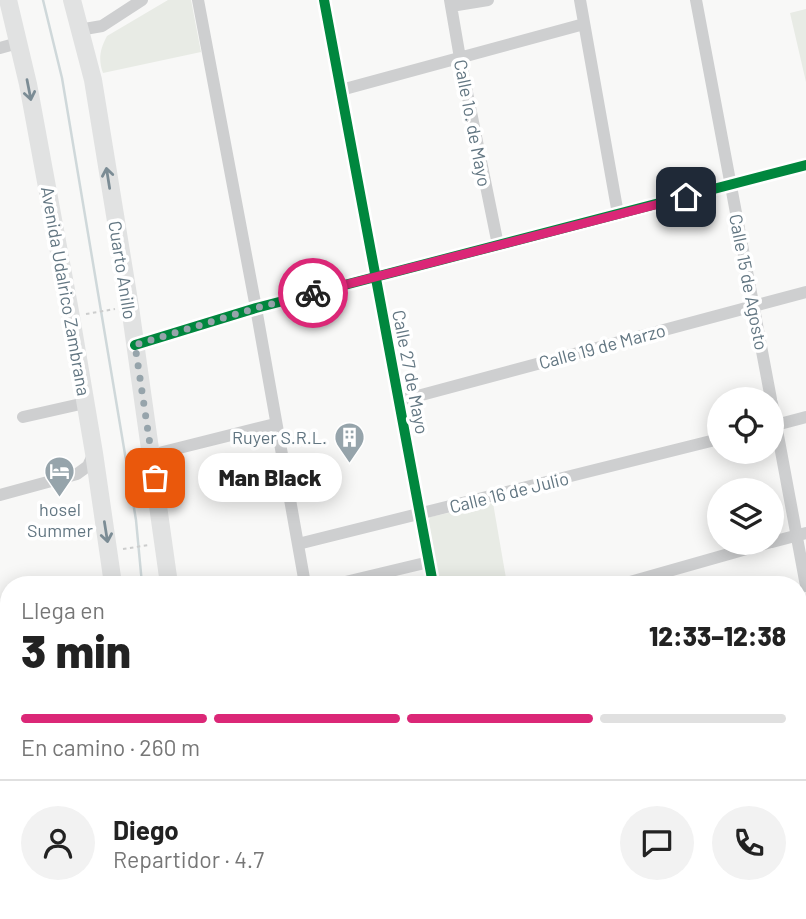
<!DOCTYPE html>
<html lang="es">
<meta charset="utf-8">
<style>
:root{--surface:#fff;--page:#f2f2f2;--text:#222;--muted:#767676;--line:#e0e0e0;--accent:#db2777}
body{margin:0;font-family:Barlow,sans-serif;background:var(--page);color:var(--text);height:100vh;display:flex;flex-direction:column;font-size:26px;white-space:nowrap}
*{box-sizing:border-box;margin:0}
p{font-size:23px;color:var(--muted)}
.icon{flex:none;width:38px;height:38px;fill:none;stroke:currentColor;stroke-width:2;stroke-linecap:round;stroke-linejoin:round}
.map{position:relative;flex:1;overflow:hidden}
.drawer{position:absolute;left:0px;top:576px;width:807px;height:345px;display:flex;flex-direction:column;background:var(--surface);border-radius:28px 28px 0 0;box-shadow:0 4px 18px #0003}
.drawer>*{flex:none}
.tools{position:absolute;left:707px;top:387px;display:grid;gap:14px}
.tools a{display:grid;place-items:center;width:77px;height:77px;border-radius:50%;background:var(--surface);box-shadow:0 4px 18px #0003;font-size:35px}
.pin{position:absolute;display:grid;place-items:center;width:60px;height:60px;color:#fff;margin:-30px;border-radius:14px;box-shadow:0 4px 10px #0006}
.courier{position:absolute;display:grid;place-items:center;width:70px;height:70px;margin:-35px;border:5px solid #db2777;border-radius:50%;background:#fff;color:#222;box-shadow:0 2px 9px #0007}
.bubble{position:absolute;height:49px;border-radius:24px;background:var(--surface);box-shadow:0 4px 18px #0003;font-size:23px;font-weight:800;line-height:49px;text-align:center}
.head em{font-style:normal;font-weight:800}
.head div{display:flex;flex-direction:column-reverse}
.head{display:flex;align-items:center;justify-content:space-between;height:119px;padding:0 21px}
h1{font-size:46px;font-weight:800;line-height:52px}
.bar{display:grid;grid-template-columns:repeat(4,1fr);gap:10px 7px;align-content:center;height:84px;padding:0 21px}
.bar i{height:9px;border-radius:5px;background:var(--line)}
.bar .active{background:var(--accent)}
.bar p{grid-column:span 4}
.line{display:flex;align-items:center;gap:18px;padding:0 21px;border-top:2px solid var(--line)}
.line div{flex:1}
.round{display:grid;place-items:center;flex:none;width:74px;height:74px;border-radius:37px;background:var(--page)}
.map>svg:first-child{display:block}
.green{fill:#e8ebe5}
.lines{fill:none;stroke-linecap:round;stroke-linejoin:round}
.stream{stroke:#cfd8da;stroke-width:2.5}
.path{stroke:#cccdcd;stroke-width:2;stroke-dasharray:3.5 3.5;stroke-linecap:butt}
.minor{stroke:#cecfd0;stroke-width:12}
.major{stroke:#e1e2e2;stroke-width:16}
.highway{stroke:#e1e2e2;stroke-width:18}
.cycleway-casing{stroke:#fff;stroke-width:15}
.cycleway{stroke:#00873e;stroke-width:10}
.oneway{stroke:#7b8c95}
.done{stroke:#96a4ab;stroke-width:7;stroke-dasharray:0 12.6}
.route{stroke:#db2777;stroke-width:9}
.labels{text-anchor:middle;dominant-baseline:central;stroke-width:7;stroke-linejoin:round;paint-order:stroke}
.street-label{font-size:18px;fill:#627682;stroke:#fff}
.poi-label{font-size:18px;fill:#627682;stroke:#fff;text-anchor:end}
</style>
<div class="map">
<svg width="806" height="919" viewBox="0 0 806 919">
<rect width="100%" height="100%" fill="#f8f8f7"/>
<path class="green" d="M168,0H191L201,52L103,73C98,59 100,49 107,36Z
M806,9V82L790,13Z
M493,503L507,584H437L428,524L430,517Z"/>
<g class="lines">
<path class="stream" d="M43,0L62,78L136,520L142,584
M798,724L806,721
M166,912V919
M695,912L696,919"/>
<path class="path" d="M86,314L115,309
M123,549L149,545"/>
<path class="minor" d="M198,0L256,308L305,584
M324,0L433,584
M450,0L460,58L498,245
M580,0L618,214
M696,0L771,399
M451,6L488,0
M79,30L102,26L142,0
M0,48L18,43
M341,90L584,24
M135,345L256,308L806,165
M399,401L806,292
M772,403L806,586
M23,417L85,403
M772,426L806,417
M151,455L275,424
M0,495L77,474L88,466L94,453
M772,542L806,533
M298,544L719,439
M337,584L429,562
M623,584L771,542
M0,754L9,859
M686,912V919
M0,915L11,912
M433,915L455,912
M733,919L735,912"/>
<path class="major" d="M798,703L806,700
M798,748L806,746
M273,919L292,912"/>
<path class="highway" d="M8,0L28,84L71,317L94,453L113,584
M72,0L93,80L130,307L169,584
M139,912V919
M201,912V919"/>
<defs>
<path id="cycleway" d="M324,0L433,584
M135,345L256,308L806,165"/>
</defs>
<use href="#cycleway" class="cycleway-casing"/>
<use href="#cycleway" class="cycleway"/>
</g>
<defs><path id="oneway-shaft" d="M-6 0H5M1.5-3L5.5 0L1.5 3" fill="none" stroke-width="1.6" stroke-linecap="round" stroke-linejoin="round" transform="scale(1.75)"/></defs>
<g class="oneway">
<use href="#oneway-shaft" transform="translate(29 90) rotate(79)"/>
<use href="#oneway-shaft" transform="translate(108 178) rotate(-99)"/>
<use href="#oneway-shaft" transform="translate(106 532) rotate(81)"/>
</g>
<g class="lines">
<path class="done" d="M155,478L135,345L256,308L313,293"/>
<path class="route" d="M313,293L686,197"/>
</g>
<defs>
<symbol id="building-pin" viewBox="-11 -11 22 30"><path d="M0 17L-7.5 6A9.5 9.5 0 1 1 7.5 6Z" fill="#96a4ab" stroke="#fff"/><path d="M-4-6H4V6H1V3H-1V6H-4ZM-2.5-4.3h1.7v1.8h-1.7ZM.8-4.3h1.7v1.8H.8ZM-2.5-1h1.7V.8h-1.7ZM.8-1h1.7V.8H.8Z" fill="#fff"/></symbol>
<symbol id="hotel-pin" viewBox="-11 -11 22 30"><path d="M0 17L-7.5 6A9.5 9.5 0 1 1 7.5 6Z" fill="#96a4ab" stroke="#fff"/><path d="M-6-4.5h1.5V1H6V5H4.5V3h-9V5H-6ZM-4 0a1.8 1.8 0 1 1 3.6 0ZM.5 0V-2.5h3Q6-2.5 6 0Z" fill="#fff"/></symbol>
</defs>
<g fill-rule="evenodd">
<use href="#building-pin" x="332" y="420" width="35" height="47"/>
<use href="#hotel-pin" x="42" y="454" width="35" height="47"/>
</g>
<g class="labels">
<g class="street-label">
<text transform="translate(473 123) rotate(79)">Calle 1o. de Mayo</text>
<text transform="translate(123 270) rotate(81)">Cuarto Anillo</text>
<text transform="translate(749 282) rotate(79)">Calle 15 de Agosto</text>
<text transform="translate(66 291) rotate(80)">Avenida Udalrico Zambrana</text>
<text transform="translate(602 346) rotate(-15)">Calle 19 de Marzo</text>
<text transform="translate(411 372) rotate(79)">Calle 27 de Mayo</text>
<text transform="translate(509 492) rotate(-14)">Calle 16 de Julio</text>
</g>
<g class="poi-label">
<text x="327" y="437">Ruyer S.R.L.</text>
<text x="60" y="509" text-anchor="middle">hosel<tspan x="60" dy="21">Summer</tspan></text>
</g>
</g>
</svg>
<div class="tools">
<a><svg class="icon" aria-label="locate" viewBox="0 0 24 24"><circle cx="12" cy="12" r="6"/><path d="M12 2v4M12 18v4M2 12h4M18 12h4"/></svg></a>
<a><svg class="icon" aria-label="layers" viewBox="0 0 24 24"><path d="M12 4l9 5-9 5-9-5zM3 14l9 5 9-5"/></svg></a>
</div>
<div class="pin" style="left:155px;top:478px;background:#ea580c"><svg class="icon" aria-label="bag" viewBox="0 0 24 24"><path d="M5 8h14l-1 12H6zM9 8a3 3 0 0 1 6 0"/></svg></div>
<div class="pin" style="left:686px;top:197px;background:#1f2937"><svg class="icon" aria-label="home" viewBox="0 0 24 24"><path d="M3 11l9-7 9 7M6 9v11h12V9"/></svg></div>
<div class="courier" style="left:313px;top:293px"><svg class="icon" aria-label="bike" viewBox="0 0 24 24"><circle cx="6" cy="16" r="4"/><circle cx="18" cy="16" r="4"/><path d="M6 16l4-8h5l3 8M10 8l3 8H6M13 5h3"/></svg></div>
<div class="bubble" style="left:198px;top:453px;width:144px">Man Black</div>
<section class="drawer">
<div class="head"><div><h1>3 min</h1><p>Llega en</p></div><em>12:33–12:38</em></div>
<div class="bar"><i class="active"></i><i class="active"></i><i class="active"></i><i></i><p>En camino · 260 m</p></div>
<div class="line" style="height:126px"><a class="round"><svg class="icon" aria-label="person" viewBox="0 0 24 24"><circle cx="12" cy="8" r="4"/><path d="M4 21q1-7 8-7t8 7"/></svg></a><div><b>Diego</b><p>Repartidor · 4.7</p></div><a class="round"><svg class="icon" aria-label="chat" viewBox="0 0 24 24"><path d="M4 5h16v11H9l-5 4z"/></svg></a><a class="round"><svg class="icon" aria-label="phone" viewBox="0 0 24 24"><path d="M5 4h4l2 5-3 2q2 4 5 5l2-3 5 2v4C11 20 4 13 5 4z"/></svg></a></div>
</section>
</div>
